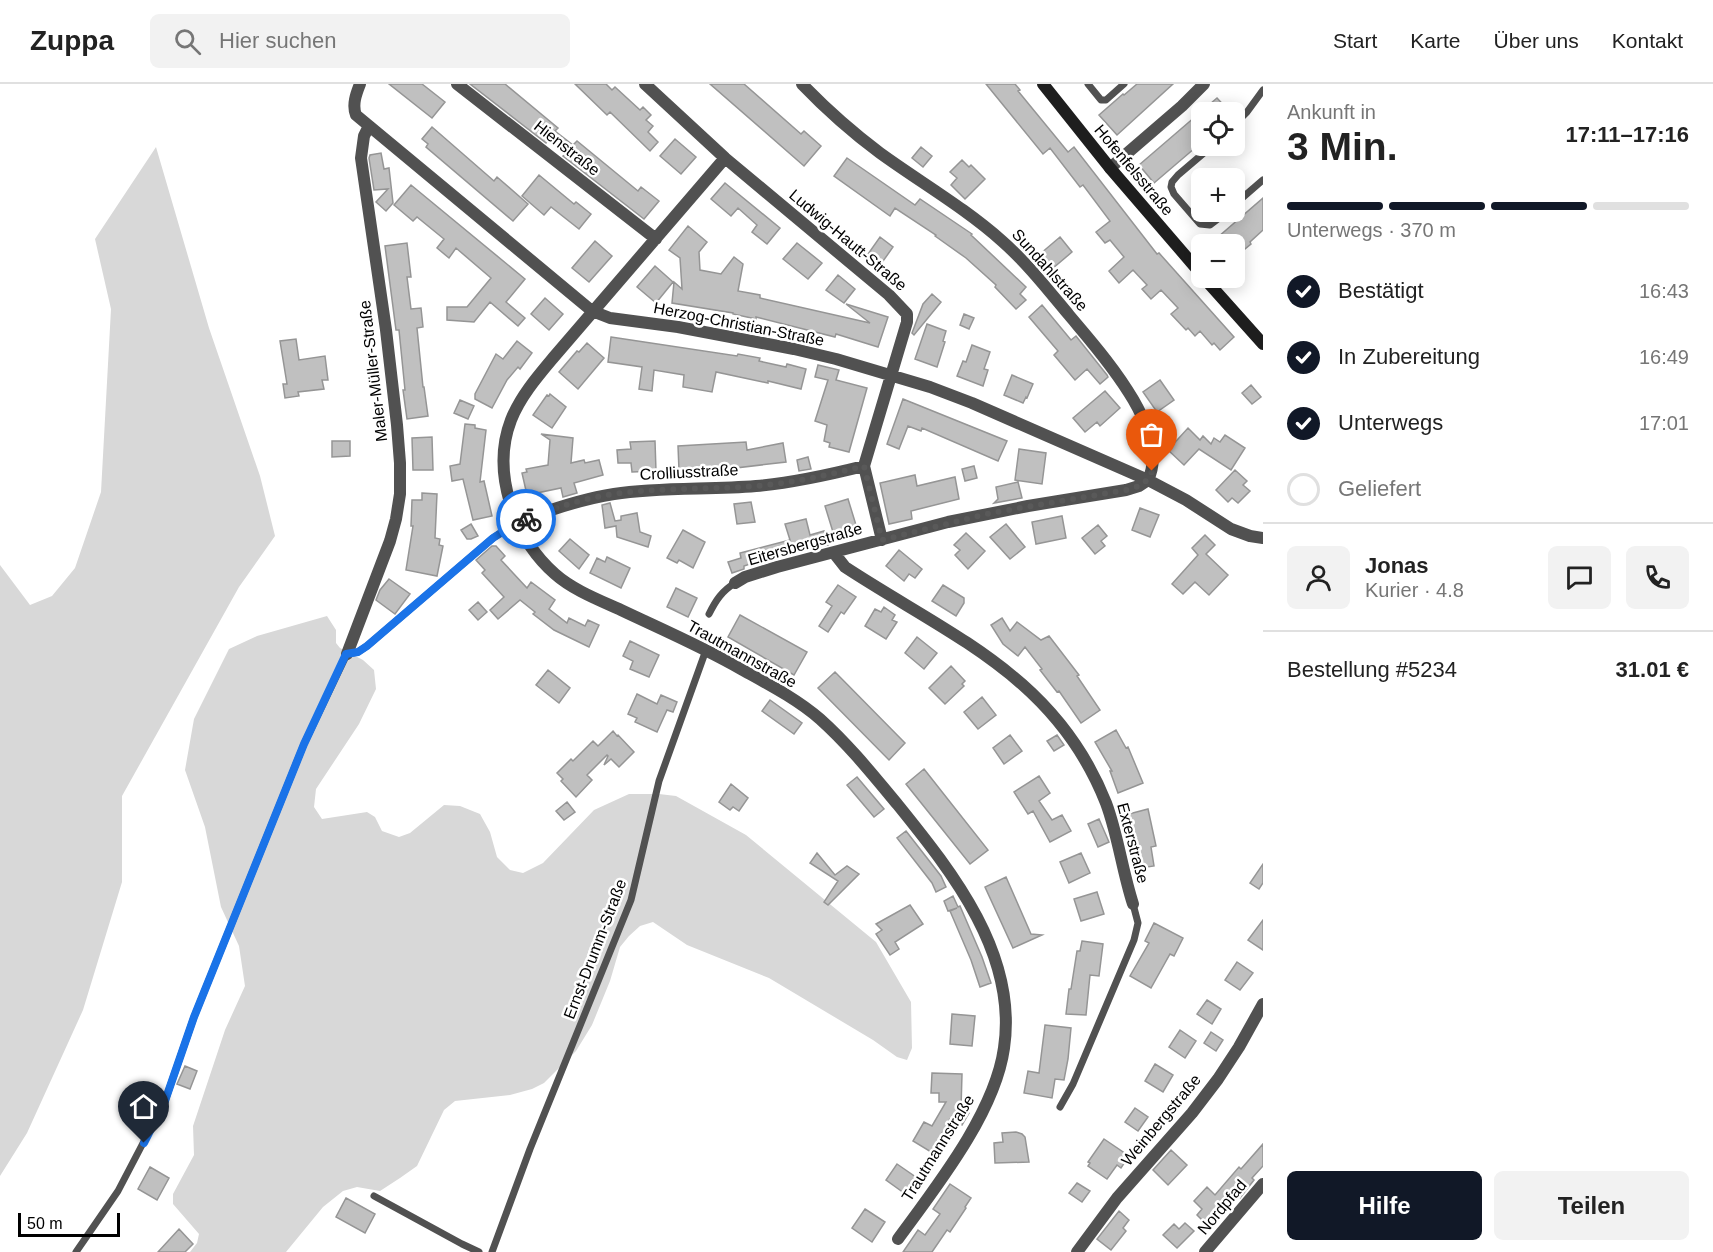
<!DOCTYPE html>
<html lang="de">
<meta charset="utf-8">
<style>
:root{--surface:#fff;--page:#f2f2f2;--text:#222;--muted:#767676;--line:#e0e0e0;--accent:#111827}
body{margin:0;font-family:Arial,sans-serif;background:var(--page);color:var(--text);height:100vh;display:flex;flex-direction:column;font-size:22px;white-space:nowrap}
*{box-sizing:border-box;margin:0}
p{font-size:20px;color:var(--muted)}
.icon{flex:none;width:33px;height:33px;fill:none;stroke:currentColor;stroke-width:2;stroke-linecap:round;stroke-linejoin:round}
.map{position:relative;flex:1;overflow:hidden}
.details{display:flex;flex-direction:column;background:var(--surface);width:450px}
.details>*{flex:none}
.controls{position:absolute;left:1191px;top:18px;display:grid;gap:12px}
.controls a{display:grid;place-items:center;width:54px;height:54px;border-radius:9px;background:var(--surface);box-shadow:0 3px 15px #0003;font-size:30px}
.scale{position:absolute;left:18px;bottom:15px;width:102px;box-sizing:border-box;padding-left:6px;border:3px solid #000;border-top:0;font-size:16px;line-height:21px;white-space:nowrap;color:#000;-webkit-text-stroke:4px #fff;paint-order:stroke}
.pin{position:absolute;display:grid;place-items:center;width:51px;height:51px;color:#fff;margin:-62px -26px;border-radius:50% 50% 50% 0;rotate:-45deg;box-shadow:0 0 6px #0007}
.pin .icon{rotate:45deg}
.courier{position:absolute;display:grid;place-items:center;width:60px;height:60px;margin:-30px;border:4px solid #1a73e8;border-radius:50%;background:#fff;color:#222;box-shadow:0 2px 8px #0007}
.overview em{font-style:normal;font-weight:800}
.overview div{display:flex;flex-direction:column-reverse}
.overview{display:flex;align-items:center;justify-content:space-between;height:102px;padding:0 24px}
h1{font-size:39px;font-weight:800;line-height:45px}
.bar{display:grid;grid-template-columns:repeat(4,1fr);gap:9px 6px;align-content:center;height:72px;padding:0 24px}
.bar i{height:8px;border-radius:4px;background:var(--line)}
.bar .on{background:var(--accent)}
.bar p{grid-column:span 4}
.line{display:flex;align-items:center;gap:15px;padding:0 24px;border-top:2px solid var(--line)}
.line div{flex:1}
.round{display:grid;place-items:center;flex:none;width:63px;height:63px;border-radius:9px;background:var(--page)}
ol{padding:0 24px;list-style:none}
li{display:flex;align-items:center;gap:18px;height:66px}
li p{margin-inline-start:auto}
li .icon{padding:6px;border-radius:50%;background:var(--accent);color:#fff;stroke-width:4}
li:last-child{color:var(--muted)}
li i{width:33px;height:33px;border:3px solid var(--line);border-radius:50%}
.action{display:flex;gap:12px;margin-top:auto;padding:12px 24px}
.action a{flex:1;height:69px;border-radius:9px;background:var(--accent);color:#fff;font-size:24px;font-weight:800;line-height:69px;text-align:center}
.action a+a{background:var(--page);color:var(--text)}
header{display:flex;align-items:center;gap:36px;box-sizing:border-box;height:84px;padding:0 30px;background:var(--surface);border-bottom:2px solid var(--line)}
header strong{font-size:28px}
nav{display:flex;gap:33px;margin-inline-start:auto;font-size:21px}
.search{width:420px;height:54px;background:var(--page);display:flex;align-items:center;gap:15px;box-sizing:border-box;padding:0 21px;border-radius:9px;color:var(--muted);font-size:22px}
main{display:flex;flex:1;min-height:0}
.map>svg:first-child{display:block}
.green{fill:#d8d8d8}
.building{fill:#c0c0c0;stroke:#959595;stroke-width:1.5}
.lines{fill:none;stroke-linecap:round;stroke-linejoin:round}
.service{stroke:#515151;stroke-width:7}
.minor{stroke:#515151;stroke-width:12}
.secondary{stroke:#1e1e1e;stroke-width:12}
.done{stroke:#595959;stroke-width:6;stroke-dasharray:0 10.8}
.route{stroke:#1a73e8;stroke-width:8}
.labels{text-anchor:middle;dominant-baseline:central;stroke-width:5;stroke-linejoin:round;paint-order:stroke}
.street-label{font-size:16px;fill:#000;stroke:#fff}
</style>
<header>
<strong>Zuppa</strong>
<div class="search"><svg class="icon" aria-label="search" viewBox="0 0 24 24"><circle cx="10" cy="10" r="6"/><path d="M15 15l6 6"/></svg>Hier suchen</div>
<nav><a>Start</a><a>Karte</a><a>Über uns</a><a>Kontakt</a></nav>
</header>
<main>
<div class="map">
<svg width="1263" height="1168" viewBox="0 0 1263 1168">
<rect width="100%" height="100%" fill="#fff"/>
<path class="green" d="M156,63L209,244L260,392L275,452L239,503L122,712V798L83,926L27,1049L0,1092V481L30,521L52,512L75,484L101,408L111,225L95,155Z
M327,532L336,546V559L340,564L363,576L374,586L376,605L359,640L316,705L314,723L322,735L367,728L375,733L382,747L399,753L410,749L444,721L460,722L480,730L490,748L497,773L510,786L523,789L543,779L594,726L629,710H659L676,712L746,751L876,858L911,918L912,964L907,976L897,973L873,956L769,894L687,861L653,838L640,842L629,852L620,863L610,897L592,941L576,967L544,999L532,1005L510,1011L455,1017L444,1026L417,1082L400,1094L380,1107L357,1103L343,1107L323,1123L286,1168H190L197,1159L199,1150L173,1120V1110L194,1071L193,1042L225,946L245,902L239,862L221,823L205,743L185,686L194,635L229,565L257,552Z"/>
<path class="building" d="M389,0H422L445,18L432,34Z
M470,0H505L558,44L555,47L573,61L577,57L638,107L641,103L659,117L644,135L563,72L566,70L548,56L546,59Z
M575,0H606L612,6L615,3L640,26L643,23L651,31L646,36L653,42L648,48L658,58L650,67L610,28L607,31Z
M710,0H744L801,50L804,47L821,62L804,82Z
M986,0H1015L1020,6L1018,7L1068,68L1074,63L1157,170L1159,169L1234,253L1220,266L1214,259L1212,261L1200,247L1195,252L1188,244L1186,246L1171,230L1178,224L1161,206L1151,215L1142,205L1147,201L1133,186L1119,199L1109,187L1124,173L1110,156L1105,159L1096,148L1110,137L1083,101L1080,103L1050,64L1043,70Z
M1137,0H1173L1117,51L1099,31L1123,10L1124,11Z
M1217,14L1230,28H1202V58L1154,99L1139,81Z
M432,43L494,97L497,93L528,120L513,137L426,63L428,60L422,55Z
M675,55L696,73L681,90L660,72Z
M921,63L932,72L923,83L912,74Z
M381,69L384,85L389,84L393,119L386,127L376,118L388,105L374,106L369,74L370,71Z
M847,74L915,121L920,115L972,150L971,151L1026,203L1020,210L1026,216L1016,225L995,203L996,201L966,174L935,152L936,151L895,124L890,132L834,92Z
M962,76L969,83L971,81L985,95L965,115L951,101L957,94L950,88Z
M539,91L574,120L576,118L591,130L579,145L551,123L544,131L522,112Z
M725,99L780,144L767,160L752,148L757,141L738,124L731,132L711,115Z
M411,101L525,195L506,218L525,234L518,242L490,218L474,238L447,236V223H467L491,194L456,164L449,174L437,164L444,155L417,133L413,137L394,121Z
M1263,114V146L1250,158L1251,160L1234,174V160H1210Z
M688,142L707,158L699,168L700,186L721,190L734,173L743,180L738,207L760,211V214L870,239L846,220L888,233L878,263L836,250L835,253L756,233V235L733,230V229L672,219L674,198L682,205L680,174L669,166Z
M880,153L893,163L881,180L868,170Z
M1060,153L1072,168L1052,185L1040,170Z
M595,157L612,172L589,198L572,184Z
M407,159L411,193H407L411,225L421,224L423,243L417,244L423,303H424L428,332L407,335L403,306H405L399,246H396L385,162Z
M797,159L822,179L808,195L783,175Z
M655,182L673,198L656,219L637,203Z
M838,191L855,205L844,219L826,206Z
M932,210L941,218L914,251L912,249L923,220Z
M545,214L563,230L549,246L531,230Z
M1042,221L1071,256L1076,252L1107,291L1108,293L1100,300L1087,285L1075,296L1054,271L1058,267L1029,233Z
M964,230L974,234L969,245L960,241Z
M927,240L946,247L943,257L945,258L937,283L915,275Z
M611,253L737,272L738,270L760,274L759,277L786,283L787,280L806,285L801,305L768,297V299L716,288L712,308L683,303L684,291L654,286L652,307L639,305L642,283L608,278Z
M296,255L299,276L325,272L328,296H322L324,305L298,308L299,312L285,314L283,300H287L280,257Z
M517,257L532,269L520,285L518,283L507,296L492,324L475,315V310L496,270L503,275Z
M587,259L604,274L578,305L559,288L577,267L579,268Z
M972,261L990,268L984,285L988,286L983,302L957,292L963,277L966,278Z
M818,281L839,286L836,296L867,304L849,368L829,363L830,359L824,357L827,341L815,337L828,296L815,293Z
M1012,291L1033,300L1027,314L1026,313L1023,319L1004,311Z
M1160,296L1174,316L1157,328L1143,308Z
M1251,301L1261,313L1252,320L1242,309Z
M1105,307L1120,324L1100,342L1097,338L1085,348L1073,334Z
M550,310L566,323L552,344L533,331L547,311L549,312Z
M903,315L1007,357L998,377L922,344L921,347L908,342L899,365L887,360Z
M460,316L474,322L468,335L454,329Z
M465,340L475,341V344L486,346L480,398L484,397L492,432L473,436L463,395L452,397L450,382L460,380Z
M1188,344L1200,356L1203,352L1211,360L1214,354L1220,358L1225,351L1245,364L1231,386L1199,365L1184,381L1168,366Z
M541,350L573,354L571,379L584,376L585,379L599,376L603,391L574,399L577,409L563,413L561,404L527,411L522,389L527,388L526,385L548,381L550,356Z
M432,353L433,386H413L412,354Z
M332,357H350V372L332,373Z
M655,357L656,387L632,388L631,379H618L617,366L631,365L630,358Z
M746,358L747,366L783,359L786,378L719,386H679L678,362Z
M1019,365L1046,369L1042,400L1015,396Z
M808,373L811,385L799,387L797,376Z
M974,382L977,394L965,397L962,385Z
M1235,386L1247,397L1243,401L1250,407L1238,419L1232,414L1228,418L1216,406Z
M915,391L917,402L955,393L959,415L911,427L912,435L889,440L880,399Z
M1018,398L1022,414L994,419L998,415L996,403Z
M422,409L437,410L435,454L440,455L439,461L443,462L437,492L406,486L413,442H411L412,416H422Z
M848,415L856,441L833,448L825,422Z
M751,418L755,438L737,440L734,420Z
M610,419L615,437L621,436V432L637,429L640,448L651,452L648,463L617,453L616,442L605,444L602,421Z
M1140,424L1159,431L1150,453L1132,446Z
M1062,432L1066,454L1036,460L1032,438Z
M806,435L810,451L824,447L828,461L759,477L744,482V485L732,489L728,478L741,474L740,469L790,456L785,440Z
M471,440L478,452L471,455H467L461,446Z
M1006,440L1025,463L1010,475L990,453Z
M1098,441L1107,452L1101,457L1105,462L1095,470L1082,454Z
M683,446L705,458L693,484L679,476L677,479L667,474Z
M966,449L985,467L968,485L955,471L960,466L954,461Z
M1205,451L1215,461L1206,470L1228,491L1209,511L1195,498L1183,510L1172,500L1198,471L1192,464Z
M570,455L589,471L579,485L559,467Z
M492,462H496L505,472L501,476L527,504L531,498L555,516L549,525L567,539L569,534L585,542L588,536L599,541L589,563L554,546L533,530L535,528L520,516L498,535L490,526L504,513L482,489L485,486L476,476Z
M899,466L922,485L915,494L909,490L904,497L886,482Z
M607,473L630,484L621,504L590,489L597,474L605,478Z
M389,495L410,510L395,530L376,516L380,506Z
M838,501L856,513L844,530L841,528L828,548L819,542L832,522L826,518Z
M943,501L964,514V519L956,532L932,517Z
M676,504L697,514L688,533L667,523Z
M478,518L487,528L478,536L469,526Z
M884,523L895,531L892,536L897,538L886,555L865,542L875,525L881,528Z
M740,531L807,568L794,591L728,553Z
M1002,534L1010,547L1017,538L1041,556L1049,552L1079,591L1077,592L1100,626L1081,639L1059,607L1057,608L1040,586L1042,585L1025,563L1018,572L1003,560L991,541Z
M917,553L937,569L924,585L905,569Z
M630,557L659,571L649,593L630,585L633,577L623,572Z
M951,582L965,597L962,600L964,602L945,620L929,604Z
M548,586L570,604L559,619L536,601Z
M835,588L905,659L889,676L818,604Z
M637,610L657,620L661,611L677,618L673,628L667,626L657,648L635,638L637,634L628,630Z
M982,613L996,631L978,645L964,628Z
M770,616L802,639L794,650L762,627Z
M1116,646L1126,664L1128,663L1143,699L1118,709L1110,687H1112L1095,658Z
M613,647L617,652L618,651L634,668L619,683L611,675L604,681L608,672L607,671L587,691L592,696L576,713L561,697L563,695L557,689L571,675L573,677L593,657L598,662Z
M1010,651L1022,667L1004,680L993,664Z
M1057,651L1064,661L1054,667L1047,657Z
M924,685L988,766L970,780L906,700Z
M1039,692L1050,709L1039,717L1052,736L1062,731L1071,747L1050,758L1033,727L1028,730L1014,708Z
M857,693L884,725L874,733L847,701Z
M731,700L748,714L739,727L733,723L730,726L719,718Z
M567,718L575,728L564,736L556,727Z
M1148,725L1156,762L1151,763L1154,782L1135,785L1131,766H1134L1125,731Z
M1099,735L1109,758L1098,763L1088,740Z
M906,747L941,792L946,803L936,808L932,799L897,754Z
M817,769L835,791L847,782L859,790L828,821L824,818L838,797L810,779Z
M1081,769L1090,789L1069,799L1060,778Z
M1263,780V799L1259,805L1250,799Z
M1006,793L1031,850L1042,851L1013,864L985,803Z
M1097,808L1104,830L1081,837L1074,815Z
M953,812L958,823L960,822L982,873L991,899L980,903L971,876L950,827L957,824L948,827L944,817Z
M910,821L923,840L895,858L899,865L890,871L876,850L882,846L876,840Z
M1263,836V866L1248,856Z
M1154,839L1183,854L1174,872L1170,870L1151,904L1130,892L1149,859L1145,857Z
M1082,857L1103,860L1099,892L1090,891L1086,931L1066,930L1069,905H1071L1077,867H1080Z
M1237,878L1253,889L1240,906L1225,896Z
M1207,916L1221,925L1212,940L1197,930Z
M952,930L975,932L972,962L950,960Z
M1045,941L1071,944L1068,975L1064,996L1055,995L1052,1014L1024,1009L1028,987L1039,989Z
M1180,946L1196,957L1185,974L1169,963Z
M1211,948L1223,956L1216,967L1204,959Z
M1155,980L1173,991L1163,1008L1145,997Z
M185,982L197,987L190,1005L177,1000Z
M932,989L962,990L961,1025L969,1029L962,1041L950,1035L931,1068L913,1057L924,1038L932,1042L946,1018H939V1009H931Z
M1135,1024L1148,1033L1138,1047L1125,1038Z
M1016,1048L1022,1050L1025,1053L1029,1078L995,1079L994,1059L1003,1058L1002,1049Z
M1104,1055L1129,1072L1121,1084L1117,1081L1107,1095L1088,1082L1090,1079L1088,1078Z
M1263,1060V1082L1252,1094L1254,1096L1240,1114L1235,1110L1206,1140L1197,1131L1202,1125L1194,1117L1207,1103L1215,1111L1239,1083L1241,1085Z
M1171,1066L1187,1081L1168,1101L1153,1086Z
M897,1080L920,1096L912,1107L907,1104L904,1109L886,1096Z
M150,1083L169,1094L157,1116L138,1105Z
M1077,1099L1090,1107L1082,1118L1069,1109Z
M950,1100L971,1114L965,1123L966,1124L950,1148L947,1146L932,1168H903L918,1146L925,1151L940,1130L933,1125Z
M346,1114L375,1130L365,1149L336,1133Z
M865,1125L885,1138L872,1158L852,1144Z
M1119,1127L1129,1136L1123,1144L1126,1147L1111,1166L1097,1155Z
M1185,1139L1194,1147L1177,1164L1163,1151L1174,1140L1179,1145Z
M179,1145L193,1160L185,1168H158Z"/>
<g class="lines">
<path class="service" d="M1088,0L1101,16H1106L1124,0
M1234,41L1247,28L1263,6
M1212,62L1178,91L1172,98L1171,103L1174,110L1200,140L1210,141L1227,128
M1234,121L1263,96
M709,530C716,516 722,507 735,499
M1060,1023L1073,1000L1134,856L1138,839L1133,820
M374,1112L462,1160L479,1168
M76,1168L118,1107L165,1017L194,933L304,660L347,570L358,568L367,562L493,454L518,438
M492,1168L530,1065L631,816L659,697L706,566"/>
<path class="minor" d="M360,0C356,10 352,21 356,31L592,227L610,234L678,243L794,265L836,275L930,303L972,319L1148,396L1186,416L1231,445L1250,452L1263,454
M457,0L656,155
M645,0L725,74L889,211L907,230V238L864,382L882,456
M802,0C826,25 852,48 880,69C920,98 965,124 1002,157C1027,179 1048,206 1069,231C1099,267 1172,346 1148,396
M725,74L553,274C537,293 520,313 511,336C491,388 514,454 555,490C573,506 599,516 621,526C661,545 703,563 741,585C768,600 797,615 820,635C849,661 873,691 898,721C953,789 1018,871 1004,964C995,1029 936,1103 898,1155
M1110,84L1182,22L1204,0
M518,438C549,426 581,415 614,410C661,403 709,406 756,402C792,399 828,391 864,382
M834,469L845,483C950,552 1056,592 1106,719C1118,751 1122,786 1133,820
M735,499L745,493L777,483L948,438L1028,422L1126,406L1139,402L1148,396
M347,570L390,457L396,435L400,410V379L397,341L386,246L361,74L364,52L369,42
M1077,1168L1117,1114L1192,1029L1218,995L1239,963L1263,920
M1205,1168L1263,1100"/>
<path class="secondary" d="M1043,0L1110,84L1202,191
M1204,194L1263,260"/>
</g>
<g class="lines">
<path class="done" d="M526,435C554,424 584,414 614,410C661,403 708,406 756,402C792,399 828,391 864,382L882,456L991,429L1126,406C1140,402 1146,401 1152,387"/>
<path class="route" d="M144,1059L165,1017L194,933L304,660L346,570L358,568L367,562L493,454L518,438L526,435"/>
</g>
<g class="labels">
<g class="street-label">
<text transform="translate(567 64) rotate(38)">Hienstraße</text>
<text transform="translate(1134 86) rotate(50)">Hofenfelsstraße</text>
<text transform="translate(848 156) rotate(40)">Ludwig-Hautt-Straße</text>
<text transform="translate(1050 186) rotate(48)">Sundahlstraße</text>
<text transform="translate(739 240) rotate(11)">Herzog-Christian-Straße</text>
<text transform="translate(373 287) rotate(-97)">Maler-Müller-Straße</text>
<text transform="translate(689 388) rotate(-3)">Crolliusstraße</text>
<text transform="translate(805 460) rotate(-16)">Eitersbergstraße</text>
<text transform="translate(742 570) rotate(29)">Trautmannstraße</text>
<text transform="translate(1133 759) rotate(75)">Exterstraße</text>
<text transform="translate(595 865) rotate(-69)">Ernst-Drumm-Straße</text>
<text transform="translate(1161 1036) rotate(-50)">Weinbergstraße</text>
<text transform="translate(938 1064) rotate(-58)">Trautmannstraße</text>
<text transform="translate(1222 1123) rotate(-50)">Nordpfad</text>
</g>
</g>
</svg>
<div class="controls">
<a><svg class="icon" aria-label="locate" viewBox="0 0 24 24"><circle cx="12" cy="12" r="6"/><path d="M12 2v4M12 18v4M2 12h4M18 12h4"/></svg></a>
<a>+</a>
<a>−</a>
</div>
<div class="scale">50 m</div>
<div class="pin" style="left:1152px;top:387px;background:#ea580c"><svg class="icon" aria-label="bag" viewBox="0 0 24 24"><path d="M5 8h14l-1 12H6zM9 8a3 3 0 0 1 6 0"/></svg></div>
<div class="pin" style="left:144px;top:1059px;background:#1f2937"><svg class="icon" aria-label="home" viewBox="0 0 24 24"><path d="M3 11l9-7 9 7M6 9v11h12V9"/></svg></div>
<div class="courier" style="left:526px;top:435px"><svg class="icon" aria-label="bike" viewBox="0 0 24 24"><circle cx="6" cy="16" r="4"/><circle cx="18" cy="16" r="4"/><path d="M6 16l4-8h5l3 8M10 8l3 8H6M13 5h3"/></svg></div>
</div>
<section class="details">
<div class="overview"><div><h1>3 Min.</h1><p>Ankunft in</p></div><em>17:11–17:16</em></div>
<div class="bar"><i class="on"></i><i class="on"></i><i class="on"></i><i></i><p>Unterwegs · 370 m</p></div>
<ol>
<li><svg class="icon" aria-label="check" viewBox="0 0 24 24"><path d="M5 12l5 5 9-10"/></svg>Bestätigt<p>16:43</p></li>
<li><svg class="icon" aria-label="check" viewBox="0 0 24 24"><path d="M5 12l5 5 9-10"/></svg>In Zubereitung<p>16:49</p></li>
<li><svg class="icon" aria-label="check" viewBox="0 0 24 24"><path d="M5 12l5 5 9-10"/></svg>Unterwegs<p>17:01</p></li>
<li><i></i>Geliefert</li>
</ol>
<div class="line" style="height:108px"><a class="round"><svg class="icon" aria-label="person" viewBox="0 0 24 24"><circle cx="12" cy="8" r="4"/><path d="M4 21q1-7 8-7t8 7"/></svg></a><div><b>Jonas</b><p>Kurier · 4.8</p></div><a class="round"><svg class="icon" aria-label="chat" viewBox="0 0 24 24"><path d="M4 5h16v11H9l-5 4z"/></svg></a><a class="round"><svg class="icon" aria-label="phone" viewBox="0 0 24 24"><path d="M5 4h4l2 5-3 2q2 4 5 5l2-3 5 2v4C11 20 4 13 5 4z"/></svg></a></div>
<div class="line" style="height:78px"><div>Bestellung #5234</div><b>31.01 €</b></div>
<div class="action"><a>Hilfe</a><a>Teilen</a></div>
</section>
</main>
